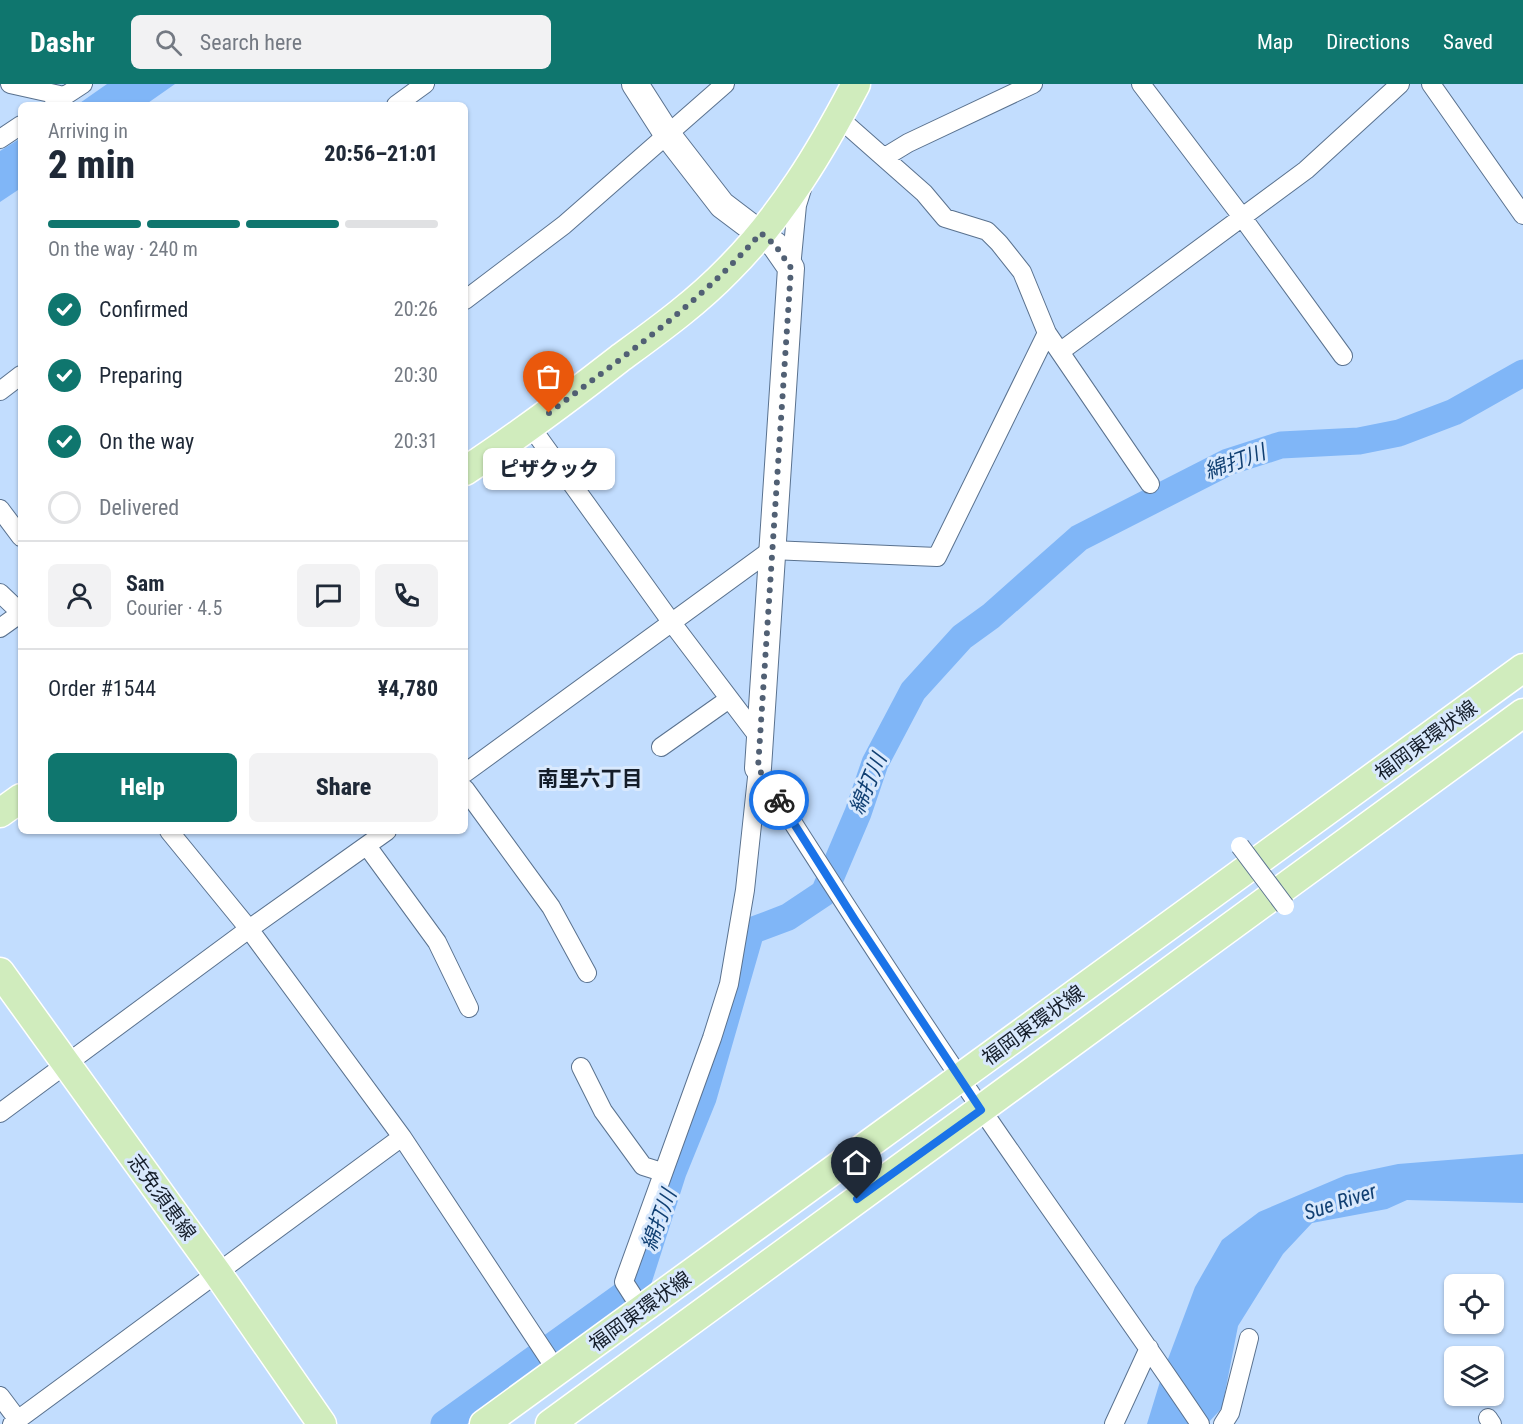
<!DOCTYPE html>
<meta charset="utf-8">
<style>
:root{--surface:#fff;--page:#f2f2f3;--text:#1f2937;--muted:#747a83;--line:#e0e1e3;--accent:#0f766e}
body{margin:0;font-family:"Roboto Condensed","Noto Sans JP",sans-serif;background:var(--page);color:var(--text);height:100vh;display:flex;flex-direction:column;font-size:22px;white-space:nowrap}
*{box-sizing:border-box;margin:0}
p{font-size:20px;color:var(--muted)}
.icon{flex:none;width:33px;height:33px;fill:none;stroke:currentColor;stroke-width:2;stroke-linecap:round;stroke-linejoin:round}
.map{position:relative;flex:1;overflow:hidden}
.panel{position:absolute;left:18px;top:18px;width:450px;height:732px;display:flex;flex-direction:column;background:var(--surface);border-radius:9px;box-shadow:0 2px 4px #0004}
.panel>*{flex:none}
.tools{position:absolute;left:1444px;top:1190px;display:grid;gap:12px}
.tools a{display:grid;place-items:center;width:60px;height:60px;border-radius:9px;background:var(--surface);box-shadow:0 2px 4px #0004;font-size:30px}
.pin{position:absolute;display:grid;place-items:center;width:51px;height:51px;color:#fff;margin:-62px -26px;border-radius:50% 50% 50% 0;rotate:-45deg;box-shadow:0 0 6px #0007}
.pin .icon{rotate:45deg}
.courier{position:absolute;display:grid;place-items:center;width:60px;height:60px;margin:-30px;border:4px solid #1a73e8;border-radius:50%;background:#fff;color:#222;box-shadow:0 2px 8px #0007}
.bubble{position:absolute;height:42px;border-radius:9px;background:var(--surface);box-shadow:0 2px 4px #0004;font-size:20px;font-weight:800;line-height:42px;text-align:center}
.overview em{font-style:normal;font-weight:800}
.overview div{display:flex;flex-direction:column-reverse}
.overview{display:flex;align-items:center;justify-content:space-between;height:102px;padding:0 30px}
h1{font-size:39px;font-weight:800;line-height:45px}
.bar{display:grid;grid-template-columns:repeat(4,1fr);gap:9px 6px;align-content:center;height:72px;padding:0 30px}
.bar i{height:8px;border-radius:4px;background:var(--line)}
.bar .current{background:var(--accent)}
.bar p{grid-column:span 4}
.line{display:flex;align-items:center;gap:15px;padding:0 30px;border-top:2px solid var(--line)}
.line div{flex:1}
.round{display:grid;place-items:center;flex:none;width:63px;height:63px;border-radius:9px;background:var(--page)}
ol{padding:0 30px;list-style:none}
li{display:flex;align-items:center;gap:18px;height:66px}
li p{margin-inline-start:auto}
li .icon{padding:6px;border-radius:50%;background:var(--accent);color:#fff;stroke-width:4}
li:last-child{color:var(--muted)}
li i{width:33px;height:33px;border:3px solid var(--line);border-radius:50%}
.primary-button{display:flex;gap:12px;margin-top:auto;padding:12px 30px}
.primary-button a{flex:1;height:69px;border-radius:9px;background:var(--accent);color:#fff;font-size:24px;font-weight:800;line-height:69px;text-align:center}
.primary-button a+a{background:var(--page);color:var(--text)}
header{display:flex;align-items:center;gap:36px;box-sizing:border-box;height:84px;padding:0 30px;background:var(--accent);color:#fff}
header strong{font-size:28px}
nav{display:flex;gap:33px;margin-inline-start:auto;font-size:21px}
.search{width:420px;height:54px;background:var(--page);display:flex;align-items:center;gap:15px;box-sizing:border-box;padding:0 21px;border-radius:9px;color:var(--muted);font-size:22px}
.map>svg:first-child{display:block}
.water{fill:#80b6f7}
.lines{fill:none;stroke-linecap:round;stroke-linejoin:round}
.river{stroke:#80b6f7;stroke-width:27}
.street-casing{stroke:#5a728f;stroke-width:20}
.secondary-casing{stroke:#5a728f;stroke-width:28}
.primary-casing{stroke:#fff;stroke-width:31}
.street{stroke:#fff;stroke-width:18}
.secondary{stroke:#fff;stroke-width:26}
.primary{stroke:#d0ecbd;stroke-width:28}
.street-bridge-casing{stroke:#5a728f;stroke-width:20;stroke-linecap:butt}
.street-bridge{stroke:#fff;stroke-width:18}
.done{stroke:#516074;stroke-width:6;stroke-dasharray:0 10.8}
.route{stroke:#1a73e8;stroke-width:8}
.labels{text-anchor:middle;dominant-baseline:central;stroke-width:6;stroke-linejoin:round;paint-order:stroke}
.street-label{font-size:20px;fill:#141d29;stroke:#d9e9fd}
.water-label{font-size:21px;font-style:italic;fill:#114073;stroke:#d9e9fd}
.neighbourhood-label{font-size:21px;font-weight:bold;fill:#141d29;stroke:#d9e9fd}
</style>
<header>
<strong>Dashr</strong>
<div class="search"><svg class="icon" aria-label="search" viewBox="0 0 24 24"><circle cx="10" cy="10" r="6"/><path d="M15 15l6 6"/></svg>Search here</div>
<nav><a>Map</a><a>Directions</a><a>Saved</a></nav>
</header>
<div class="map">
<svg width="1523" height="1340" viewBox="0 0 1523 1340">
<rect width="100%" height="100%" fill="#c2ddfe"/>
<path class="water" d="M107,0H175L145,21H77Z
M21,54V104L0,118V67Z
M1523,1070V1119L1407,1116L1387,1125L1312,1139L1283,1170L1238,1242L1222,1324L1207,1340H1147L1162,1291L1195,1203L1222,1156L1259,1128L1346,1091L1398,1080Z"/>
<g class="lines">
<path class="river" d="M444,1340L629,1207L639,1194L673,1088L703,1014L751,847L788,833L824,809L858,729L875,679L913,607L962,553L991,532L1079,454L1228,378L1281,361L1359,357L1399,349L1454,328L1523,289"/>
<defs>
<path id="street" d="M10,0L64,12
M1141,0L1242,133L1343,272
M1431,0L1523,131
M54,19L83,0
M396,21L425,0
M839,34L924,109L945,134L987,147L999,159L1022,188L1047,249L1150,400
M0,55L21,41
M885,73L908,59L1033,0
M791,184L797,121L802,105
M465,216L564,141L725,0
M1061,267L1306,86L1400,0
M0,307L21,291
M531,343L672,539L760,655
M0,425L21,453
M0,509L21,529L0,544
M661,663L729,615
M758,684C831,799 905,914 982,1026C1054,1132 1129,1234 1200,1340
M465,689L771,466L937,473L1047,249
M465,705L551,823L587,889
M169,747L249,845L402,1053L557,1287
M367,762L437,858L469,924
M581,983L603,1027L643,1082L662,1088
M0,1029L249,845L387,747
M642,1226L624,1198L626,1192L712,954L729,900L745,806L758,684
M0,1312L18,1336
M1488,1334L1492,1340
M12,1340L402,1053
M1114,1340L1149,1264
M1223,1340L1230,1329L1249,1254"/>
<path id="secondary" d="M635,0L667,50L722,121L775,161L791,184L758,684"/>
<path id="primary" d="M465,387C518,352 569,314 619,275C657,247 695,220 728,186C782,132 821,67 856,0
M0,729L21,714
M0,888L218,1190L322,1340
M484,1340L1523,584
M550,1340L1523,629"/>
</defs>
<use href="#street" class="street-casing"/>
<use href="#secondary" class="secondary-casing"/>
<use href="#primary" class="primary-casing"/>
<use href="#street" class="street"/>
<use href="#secondary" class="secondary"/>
<use href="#primary" class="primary"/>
<defs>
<path id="street-bridge" d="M1240,762L1285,822"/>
</defs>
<use href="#street-bridge" class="street-bridge-casing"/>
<use href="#street-bridge" class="street-bridge"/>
</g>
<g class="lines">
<path class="done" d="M549,329C625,271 697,222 761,149L775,161L791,184L758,684L779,716"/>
<path class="route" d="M779,716L855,836L981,1026L857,1115"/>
</g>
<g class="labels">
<g class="street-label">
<text transform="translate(1426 656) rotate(-36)">福岡東環状線</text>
<text transform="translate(1033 941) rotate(-36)">福岡東環状線</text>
<text transform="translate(162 1113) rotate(54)">志免須恵線</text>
<text transform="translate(640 1227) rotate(-36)">福岡東環状線</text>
</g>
<g class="water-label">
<text transform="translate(1235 378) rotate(-20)">綿打川</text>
<text transform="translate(868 700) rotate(-67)">綿打川</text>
<text transform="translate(1340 1118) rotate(-18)">Sue River</text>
<text transform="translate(659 1136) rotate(-70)">綿打川</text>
</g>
<g class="neighbourhood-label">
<text x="590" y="695">南里六丁目</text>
</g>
</g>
</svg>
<div class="tools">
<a><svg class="icon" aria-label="locate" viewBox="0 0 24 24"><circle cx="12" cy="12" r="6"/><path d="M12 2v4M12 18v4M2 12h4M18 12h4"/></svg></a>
<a><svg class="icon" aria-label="layers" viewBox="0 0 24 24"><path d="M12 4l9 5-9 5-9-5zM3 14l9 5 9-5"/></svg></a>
</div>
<div class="pin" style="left:549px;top:329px;background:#ea580c"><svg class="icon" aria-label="bag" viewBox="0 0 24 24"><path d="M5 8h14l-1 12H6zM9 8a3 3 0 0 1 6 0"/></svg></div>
<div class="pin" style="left:857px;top:1115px;background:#1f2937"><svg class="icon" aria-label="home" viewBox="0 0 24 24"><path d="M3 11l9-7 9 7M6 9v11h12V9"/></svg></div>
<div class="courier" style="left:779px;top:716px"><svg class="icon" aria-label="bike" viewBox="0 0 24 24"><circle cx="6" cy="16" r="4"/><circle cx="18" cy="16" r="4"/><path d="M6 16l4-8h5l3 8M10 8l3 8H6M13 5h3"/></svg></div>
<div class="bubble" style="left:483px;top:364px;width:132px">ピザクック</div>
<section class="panel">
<div class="overview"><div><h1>2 min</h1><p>Arriving in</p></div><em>20:56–21:01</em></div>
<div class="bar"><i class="current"></i><i class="current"></i><i class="current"></i><i></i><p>On the way · 240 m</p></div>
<ol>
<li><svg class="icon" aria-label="check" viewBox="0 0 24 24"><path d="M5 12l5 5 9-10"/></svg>Confirmed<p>20:26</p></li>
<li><svg class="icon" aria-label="check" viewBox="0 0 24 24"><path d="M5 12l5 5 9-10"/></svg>Preparing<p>20:30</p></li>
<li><svg class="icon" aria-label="check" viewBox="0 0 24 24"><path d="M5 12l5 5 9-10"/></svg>On the way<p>20:31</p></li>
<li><i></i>Delivered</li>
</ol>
<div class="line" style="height:108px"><a class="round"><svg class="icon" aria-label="person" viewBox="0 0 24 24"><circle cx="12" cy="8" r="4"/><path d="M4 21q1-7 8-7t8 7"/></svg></a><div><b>Sam</b><p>Courier · 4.5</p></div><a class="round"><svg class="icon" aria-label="chat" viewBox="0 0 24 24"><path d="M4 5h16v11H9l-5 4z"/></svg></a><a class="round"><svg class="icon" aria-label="phone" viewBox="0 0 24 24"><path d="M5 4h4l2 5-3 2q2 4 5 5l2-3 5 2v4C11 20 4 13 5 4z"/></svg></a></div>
<div class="line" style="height:78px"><div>Order #1544</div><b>¥4,780</b></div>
<div class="primary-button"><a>Help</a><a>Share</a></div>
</section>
</div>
